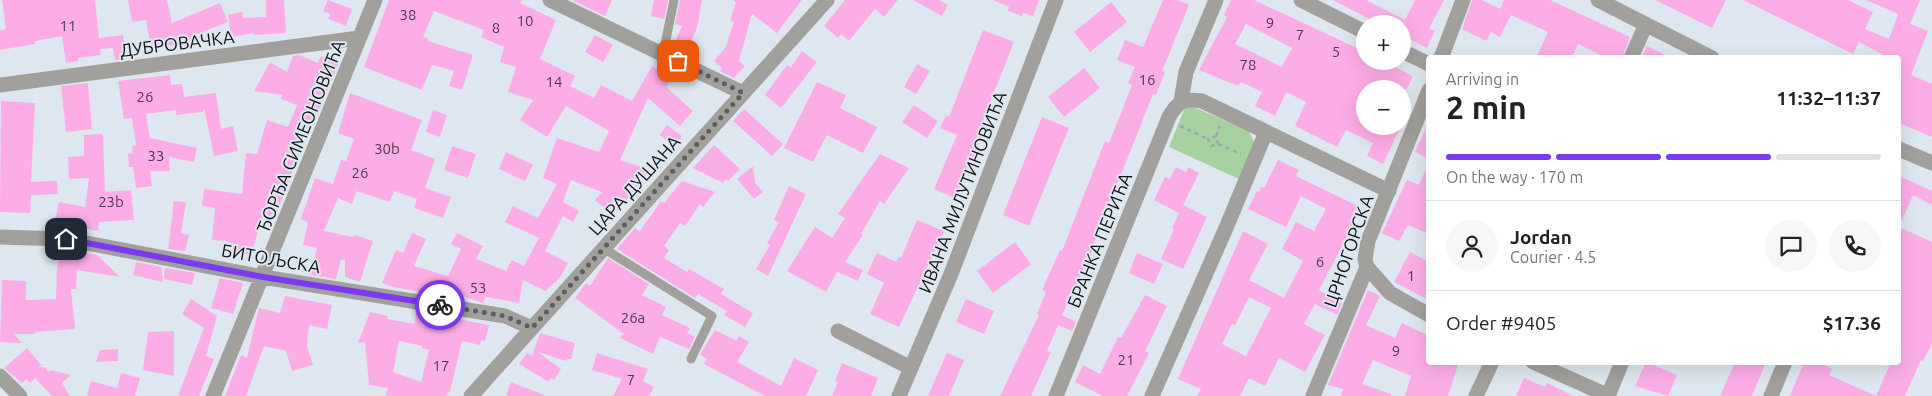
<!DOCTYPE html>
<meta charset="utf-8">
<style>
:root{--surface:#fff;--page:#f6f6f6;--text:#222;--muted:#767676;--line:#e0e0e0;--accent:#7c3aed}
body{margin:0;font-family:Ubuntu,sans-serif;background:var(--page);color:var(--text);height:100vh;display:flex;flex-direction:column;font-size:19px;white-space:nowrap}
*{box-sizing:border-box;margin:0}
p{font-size:16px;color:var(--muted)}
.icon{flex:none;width:28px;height:28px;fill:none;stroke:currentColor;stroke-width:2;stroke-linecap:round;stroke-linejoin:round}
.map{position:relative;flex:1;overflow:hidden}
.sheet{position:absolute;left:1426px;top:55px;width:475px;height:310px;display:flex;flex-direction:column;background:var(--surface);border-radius:5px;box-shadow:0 5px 20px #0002}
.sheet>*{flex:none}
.controls{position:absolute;left:1356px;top:15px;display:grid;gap:10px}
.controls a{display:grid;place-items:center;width:55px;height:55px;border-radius:50%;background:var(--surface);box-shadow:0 5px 20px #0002;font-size:25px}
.pin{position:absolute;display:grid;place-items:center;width:42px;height:42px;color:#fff;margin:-21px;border-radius:10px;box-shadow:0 2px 8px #0006}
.courier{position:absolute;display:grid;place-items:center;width:50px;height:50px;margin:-25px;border:4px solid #7c3aed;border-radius:50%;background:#fff;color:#222;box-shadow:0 1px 6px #0007}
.summary em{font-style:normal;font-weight:700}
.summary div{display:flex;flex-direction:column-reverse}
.summary{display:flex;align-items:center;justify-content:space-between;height:85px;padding:0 20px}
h1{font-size:32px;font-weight:700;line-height:38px}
.bar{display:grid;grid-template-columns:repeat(4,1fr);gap:8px 5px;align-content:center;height:60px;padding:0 20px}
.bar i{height:6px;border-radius:4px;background:var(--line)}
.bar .current{background:var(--accent)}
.bar p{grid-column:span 4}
.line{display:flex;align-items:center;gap:12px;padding:0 20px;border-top:1px solid var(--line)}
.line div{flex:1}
.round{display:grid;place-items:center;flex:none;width:52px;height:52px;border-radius:26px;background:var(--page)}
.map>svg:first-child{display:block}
.green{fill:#a8d1a2}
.building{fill:#fcade6;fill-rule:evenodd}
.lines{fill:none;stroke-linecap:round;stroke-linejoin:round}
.path{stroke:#9fa6ac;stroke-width:2.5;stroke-dasharray:4 4;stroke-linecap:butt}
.service{stroke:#a2a09c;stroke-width:9}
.minor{stroke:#a2a09c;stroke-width:15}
.tertiary{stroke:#a2a09c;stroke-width:15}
.done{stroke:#595e62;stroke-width:5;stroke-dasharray:0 9}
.route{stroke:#7c3aed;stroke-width:6}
.labels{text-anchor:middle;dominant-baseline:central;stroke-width:4;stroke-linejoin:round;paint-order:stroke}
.number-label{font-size:15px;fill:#4c3a4a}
.street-label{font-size:18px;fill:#111416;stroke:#dee7ef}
</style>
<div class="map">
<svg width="1932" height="396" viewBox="0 0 1932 396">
<rect width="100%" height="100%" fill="#dee7ef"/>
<path class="green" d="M1191,106L1249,131L1255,144L1239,179L1169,147L1184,110Z"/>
<path class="building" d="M2,0H95L99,38L123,35L126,59L115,60L113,48L100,49L101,55L78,58V61L66,63L62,36L35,41V44L0,50V30L6,29Z
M128,0H167L172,23L220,3L228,22L195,35L197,43L151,47L146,20L132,22Z
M266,0H284L286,33L254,35V33L231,37L228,15L242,12L243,18L266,17Z
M328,0L352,9L346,26L328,19L330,14L323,11Z
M389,0H522L520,3L556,20L540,59L575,76L570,86L594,98L601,85L632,101L652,66L672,77L666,87L693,111L680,126L648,98L620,160L641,167L648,173L613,215L595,200L602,192L571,180L563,202L579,211L573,222L563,216L545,251L568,263L559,279L545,291L523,280L519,303L486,297L483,303L457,294L455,298L393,287L382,283L396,250L403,253L412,233L426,239L414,266L448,276L461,249L451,244L457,233L483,246L476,259L506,271L512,260L524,266L539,238L505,222L513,206L538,218L557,184L543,178L557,138L599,152L609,131L566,106L547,137L520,120L533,100L508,92L516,67L500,62L504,47L481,37L484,30L434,11L423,37L428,39V41L473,55L462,90L449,86L454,71L432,65L422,90L364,67Z
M572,0H612L605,16Z
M654,0H668L664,19L651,16Z
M680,0H702L697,28L685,55L672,49L682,26L675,24Z
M733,0H802L777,33L752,14L739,61L745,66L734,78L720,71L722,68L714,61L726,47L734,22L730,21L736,2Z
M845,0H898L884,17L875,9L849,41L841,34L838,38L824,26Z
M913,0H939L948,5L942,16Z
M993,0H1039L1033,16L1023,13L1022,16L1008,11L1009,7Z
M1163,0H1178L1189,5L1162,71L1165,72L1156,95L1153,94L1093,245L1095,246L1062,315L1076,322L1072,331L1058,325L1047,351L1051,352L1031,396H1000L1039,315L1037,314L1046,292L1042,290L1060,250L1062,251L1105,141L1109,143L1132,85L1128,83L1135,67L1117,60L1125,40L1143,47Z
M1231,0H1254L1357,48L1361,40L1365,41V61H1383L1413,76L1407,89H1365V126H1401L1383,164L1367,156L1373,143L1346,130L1337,147L1295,126L1306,102L1286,92L1275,116L1255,106L1262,92L1241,82L1238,86L1199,70L1227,17L1224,15ZM1246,24L1292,48L1282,67L1235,44Z
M1333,0H1366L1405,20L1415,0H1444L1429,29L1435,31L1427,48L1402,35L1403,24H1379Z
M1472,0H1482L1500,9L1504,0H1550L1630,37L1622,58H1607L1578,44L1572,58H1536L1548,32L1511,15L1500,37L1491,32L1486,41L1462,29Z
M1655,0H1726L1712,28Z
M1743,0H1848L1873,12L1865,29L1889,39L1898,14L1866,0H1920L1910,24L1928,31L1911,75L1932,84V137L1899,123V58H1889L1859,42L1853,54Z
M1111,2L1127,22L1090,52L1074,32Z
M983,30L1014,42L978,133L982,135L957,199L934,189L957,135L940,128L946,115L949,117Z
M595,35L613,45L603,62L585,52Z
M1647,46L1671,58H1641Z
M802,51L817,62L781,108L765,95L787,65L791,67Z
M299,55L318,63L321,56L339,63L313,124L311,123L274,220L262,217L251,256L228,247V241L212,240L215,208L202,206L204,189L242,194L246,153L257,154L267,120L288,127L297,105L281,99L282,95L254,91L270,62L287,72L293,56Z
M917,64L930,71L916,94L904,87Z
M1084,68L1100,88L1064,117L1048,97Z
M170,75L171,85L182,84L184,97L216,93L221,129L233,126L238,151L214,156L204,108L203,112L176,115V110L146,114L150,138L197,148L194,162L169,157L170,171H150L152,186L136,188L133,167H129L128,154L133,153L132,146L136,145L132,118L124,119L118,81Z
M817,82L846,95L840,108L877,127L863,153L827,135L813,162L784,148Z
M88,83L92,129L66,132L61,86Z
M350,93L422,120L411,150L435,159L425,188L451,197L443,218L414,208L417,199L394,191L390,202L356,191L352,204L338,198L324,231L353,237L354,235L373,241L360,282L345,277V260H341L336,279L311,275L317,248L303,245L308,222L301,219L315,178L333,184L341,160L346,161L354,139L338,133Z
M1,101L35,103L31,182L57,181L58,194L31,195L30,213L0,212Z
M914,105L938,121L927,138L902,122Z
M744,109L783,144L772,156L733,121Z
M433,110L447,115L440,137L426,132Z
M1042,117L1069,128L1029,226L1003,215Z
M1429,121V159L1415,152Z
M667,125L682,136L675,146L660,135Z
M103,134L105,192L131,190L134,220L99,222L98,231L85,228L84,233L54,226L59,202L85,207L89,178L69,179L68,157L84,156V135Z
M714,145L740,169L728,181L726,179L723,183L693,168Z
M452,146L476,154L468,178L444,170Z
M506,152L533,165L525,181L499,169Z
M880,154L909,168L884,204L880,201L861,234L863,235L845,262L863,270L858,281L837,272L826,292L787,271L815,227L832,238L845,218L838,214Z
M1278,160L1299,170L1296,176L1362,208L1319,290L1342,303L1337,315L1315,304L1304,324L1325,335L1305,372L1279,358L1265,386L1249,378L1240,396H1197L1201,389L1178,379L1243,231L1268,244L1249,280L1284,298L1303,261L1282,249L1296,222L1314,231L1326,209L1301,196L1286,227L1248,209L1257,191L1259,192L1261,187L1264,188ZM1249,297L1271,308L1246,356L1222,344L1232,324L1235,325Z
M1429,162V234L1408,225L1399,241L1382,233L1407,180L1419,185Z
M753,166L755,183L763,192L754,199L737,179Z
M1176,167L1186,172L1188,167L1199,173L1179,213L1154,200L1165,177L1170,179Z
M1899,176L1932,191V205L1913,195L1899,227L1932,242V343L1923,361L1921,360L1905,396H1876L1891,362H1899Z
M682,181L715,192L703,207L700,204L685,226L680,223L664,246L669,250L664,258L687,272L689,269L724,289L721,294L753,313L745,327L724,315L727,311L698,294L695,298L617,249L635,228L640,231L661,201L664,203Z
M789,186L806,194L768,276L756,269L770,245L767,243L779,222L774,220Z
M174,201L186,202L181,233L189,235L185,251L168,249Z
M1183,205L1207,217L1183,269L1161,259L1174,229L1172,228Z
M917,220L944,231L899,327L870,314L884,283L867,274L877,253L896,262L899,257L901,258Z
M1015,242L1031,264L993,293L977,271Z
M61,248L97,255L120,277L77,270L76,289H71L75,329L35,332V334H14L22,343L0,342L2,280L26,281V300L56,299L57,270Z
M1410,252L1429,262V300L1394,282Z
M1137,253L1163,264L1154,284L1129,273Z
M608,258L649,284L642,295L666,307L662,315L690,328L687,333L695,337L689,349L660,337L653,354L620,338L622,335H625L575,298L586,283L590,286Z
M136,262L161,267L163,282L133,275Z
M165,268L195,273L192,285L164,279Z
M220,278L243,283L233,314L211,308Z
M1368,290L1380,296L1366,325L1395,338L1402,323L1429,336V362H1459L1448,396H1405L1411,376L1373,360L1362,384L1391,394V396H1341L1343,389L1328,385Z
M1145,295L1167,306L1145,351L1149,353L1127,396H1103L1075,382L1083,365L1100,374L1118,337L1121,338Z
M285,296L332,305L327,329L309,325L307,346L313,365L292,371L286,351L264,346L246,396H225L241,355L247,358L259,308L280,313Z
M191,299L217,316L206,356L214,359L199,396H178L204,328L182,314Z
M966,299L994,311L984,334L956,322Z
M417,311L489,325L485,341L481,340L480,345L462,341L450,391L446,396H385L388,388L369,385L365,342L358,343L370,312L388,316L387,319L414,324ZM399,341L422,346V348L429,350L421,382L393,372Z
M715,330L737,341L739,336L749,342L738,360L739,363L781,386L794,358L818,370L806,396H765L704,364L707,359L700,355Z
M174,331V376L143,370L148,332Z
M540,333L575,343L571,359H568L566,361L538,352L561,369L554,380L550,378L549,382L519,364L527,353L532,356Z
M27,348L42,366H37L46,368L48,372L50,370L71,375L62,383L70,396H52L35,378L30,383L26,379L22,383L4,368Z
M118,349V361L96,362L100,350Z
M597,353L648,369L643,381L654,387L649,396H613L622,379L592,370Z
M947,353L964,360L949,396H928Z
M1646,362L1677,375L1668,396L1635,386Z
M1735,362H1766L1752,396H1720Z
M1804,362H1819L1832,369L1829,375L1876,396H1790Z
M842,363L878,378L871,396H832L838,382L835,381Z
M121,373L140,378L135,396H87L91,381L117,388Z
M1524,378L1545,387L1547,383L1573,396H1516Z
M511,382L544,395V396H506Z"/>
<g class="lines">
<path class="path" d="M1180,126L1208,139
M1216,136L1220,126
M1218,144L1216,136L1208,139L1211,146L1218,144L1241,154"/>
<path class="service" d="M663,54L674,0
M603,248L712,316L691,359"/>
<path class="minor" d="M550,0L743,93
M1301,0L1365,32
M1598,0L1712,58
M1402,51L1429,64
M1441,58L1463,0
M1631,58L1646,24
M0,85L359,38
M1181,101L1186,72L1216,0
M1899,149L1932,163
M0,237L66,239L263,277L505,316L532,328
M1367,267L1390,293L1429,315
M838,331L911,368
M1533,362L1609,396
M0,376L20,396
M213,396L375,0
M471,396L827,0
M1056,396L1169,117C1177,102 1185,98 1202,101L1389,191
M1152,396L1226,228L1266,132
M1313,396L1367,267L1365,259L1368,241L1429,90
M1476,396L1492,362
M1608,396L1622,362
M1771,396L1785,362"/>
<path class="tertiary" d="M899,396L951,274L1056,0"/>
</g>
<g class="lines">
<path class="done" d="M440,305L505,316L532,328L743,93L678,61"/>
<path class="route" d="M66,239L263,277L440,305"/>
</g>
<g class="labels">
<g class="number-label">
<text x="408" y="14">38</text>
<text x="525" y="20">10</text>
<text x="1270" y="22">9</text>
<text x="68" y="25">11</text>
<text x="496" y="27">8</text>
<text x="1300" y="34">7</text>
<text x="1336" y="51">5</text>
<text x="1248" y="64">78</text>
<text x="1147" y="79">16</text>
<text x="554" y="81">14</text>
<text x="145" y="96">26</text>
<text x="387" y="148">30b</text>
<text x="156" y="155">33</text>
<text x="360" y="172">26</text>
<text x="111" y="201">23b</text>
<text x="1320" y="261">6</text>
<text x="1411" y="275">1</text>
<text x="478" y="287">53</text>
<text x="633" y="317">26a</text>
<text x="1396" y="350">9</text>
<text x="1126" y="359">21</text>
<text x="441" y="365">17</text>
<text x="631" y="379">7</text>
</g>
<g class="street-label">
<text transform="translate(177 43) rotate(-7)">ДУБРОВАЧКА</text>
<text transform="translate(300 136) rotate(-68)">ЂОРЂА СИМЕОНОВИЋА</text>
<text transform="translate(634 185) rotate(-48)">ЦАРА ДУШАНА</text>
<text transform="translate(962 192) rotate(-69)">ИВАНА МИЛУТИНОВИЋА</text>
<text transform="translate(1099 240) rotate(-68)">БРАНКА ПЕРИЋА</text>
<text transform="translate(1348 251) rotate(-71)">ЦРНОГОРСКА</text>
<text transform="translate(271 258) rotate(10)">БИТОЉСКА</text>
</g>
</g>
</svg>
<div class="controls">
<a>+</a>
<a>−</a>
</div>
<div class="pin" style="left:678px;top:61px;background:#ea580c"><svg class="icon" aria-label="bag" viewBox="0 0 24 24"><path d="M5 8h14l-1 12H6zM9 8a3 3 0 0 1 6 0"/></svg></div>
<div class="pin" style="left:66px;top:239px;background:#1f2937"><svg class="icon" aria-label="home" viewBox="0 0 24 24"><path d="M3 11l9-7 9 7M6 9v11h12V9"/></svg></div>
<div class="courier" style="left:440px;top:305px"><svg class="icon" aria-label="bike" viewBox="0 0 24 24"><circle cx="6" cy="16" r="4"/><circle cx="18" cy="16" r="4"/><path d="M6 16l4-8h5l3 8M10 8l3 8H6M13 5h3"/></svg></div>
<section class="sheet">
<div class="summary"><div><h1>2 min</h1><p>Arriving in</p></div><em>11:32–11:37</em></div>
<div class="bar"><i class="current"></i><i class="current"></i><i class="current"></i><i></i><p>On the way · 170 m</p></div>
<div class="line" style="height:90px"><a class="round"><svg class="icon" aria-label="person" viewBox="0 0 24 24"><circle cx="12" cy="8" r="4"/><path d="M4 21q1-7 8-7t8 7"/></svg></a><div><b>Jordan</b><p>Courier · 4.5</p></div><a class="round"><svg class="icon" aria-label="chat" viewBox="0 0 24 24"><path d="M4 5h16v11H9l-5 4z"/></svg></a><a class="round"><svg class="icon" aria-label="phone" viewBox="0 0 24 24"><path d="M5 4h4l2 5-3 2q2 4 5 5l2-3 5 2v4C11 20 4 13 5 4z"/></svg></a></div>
<div class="line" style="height:65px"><div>Order #9405</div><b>$17.36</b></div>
</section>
</div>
